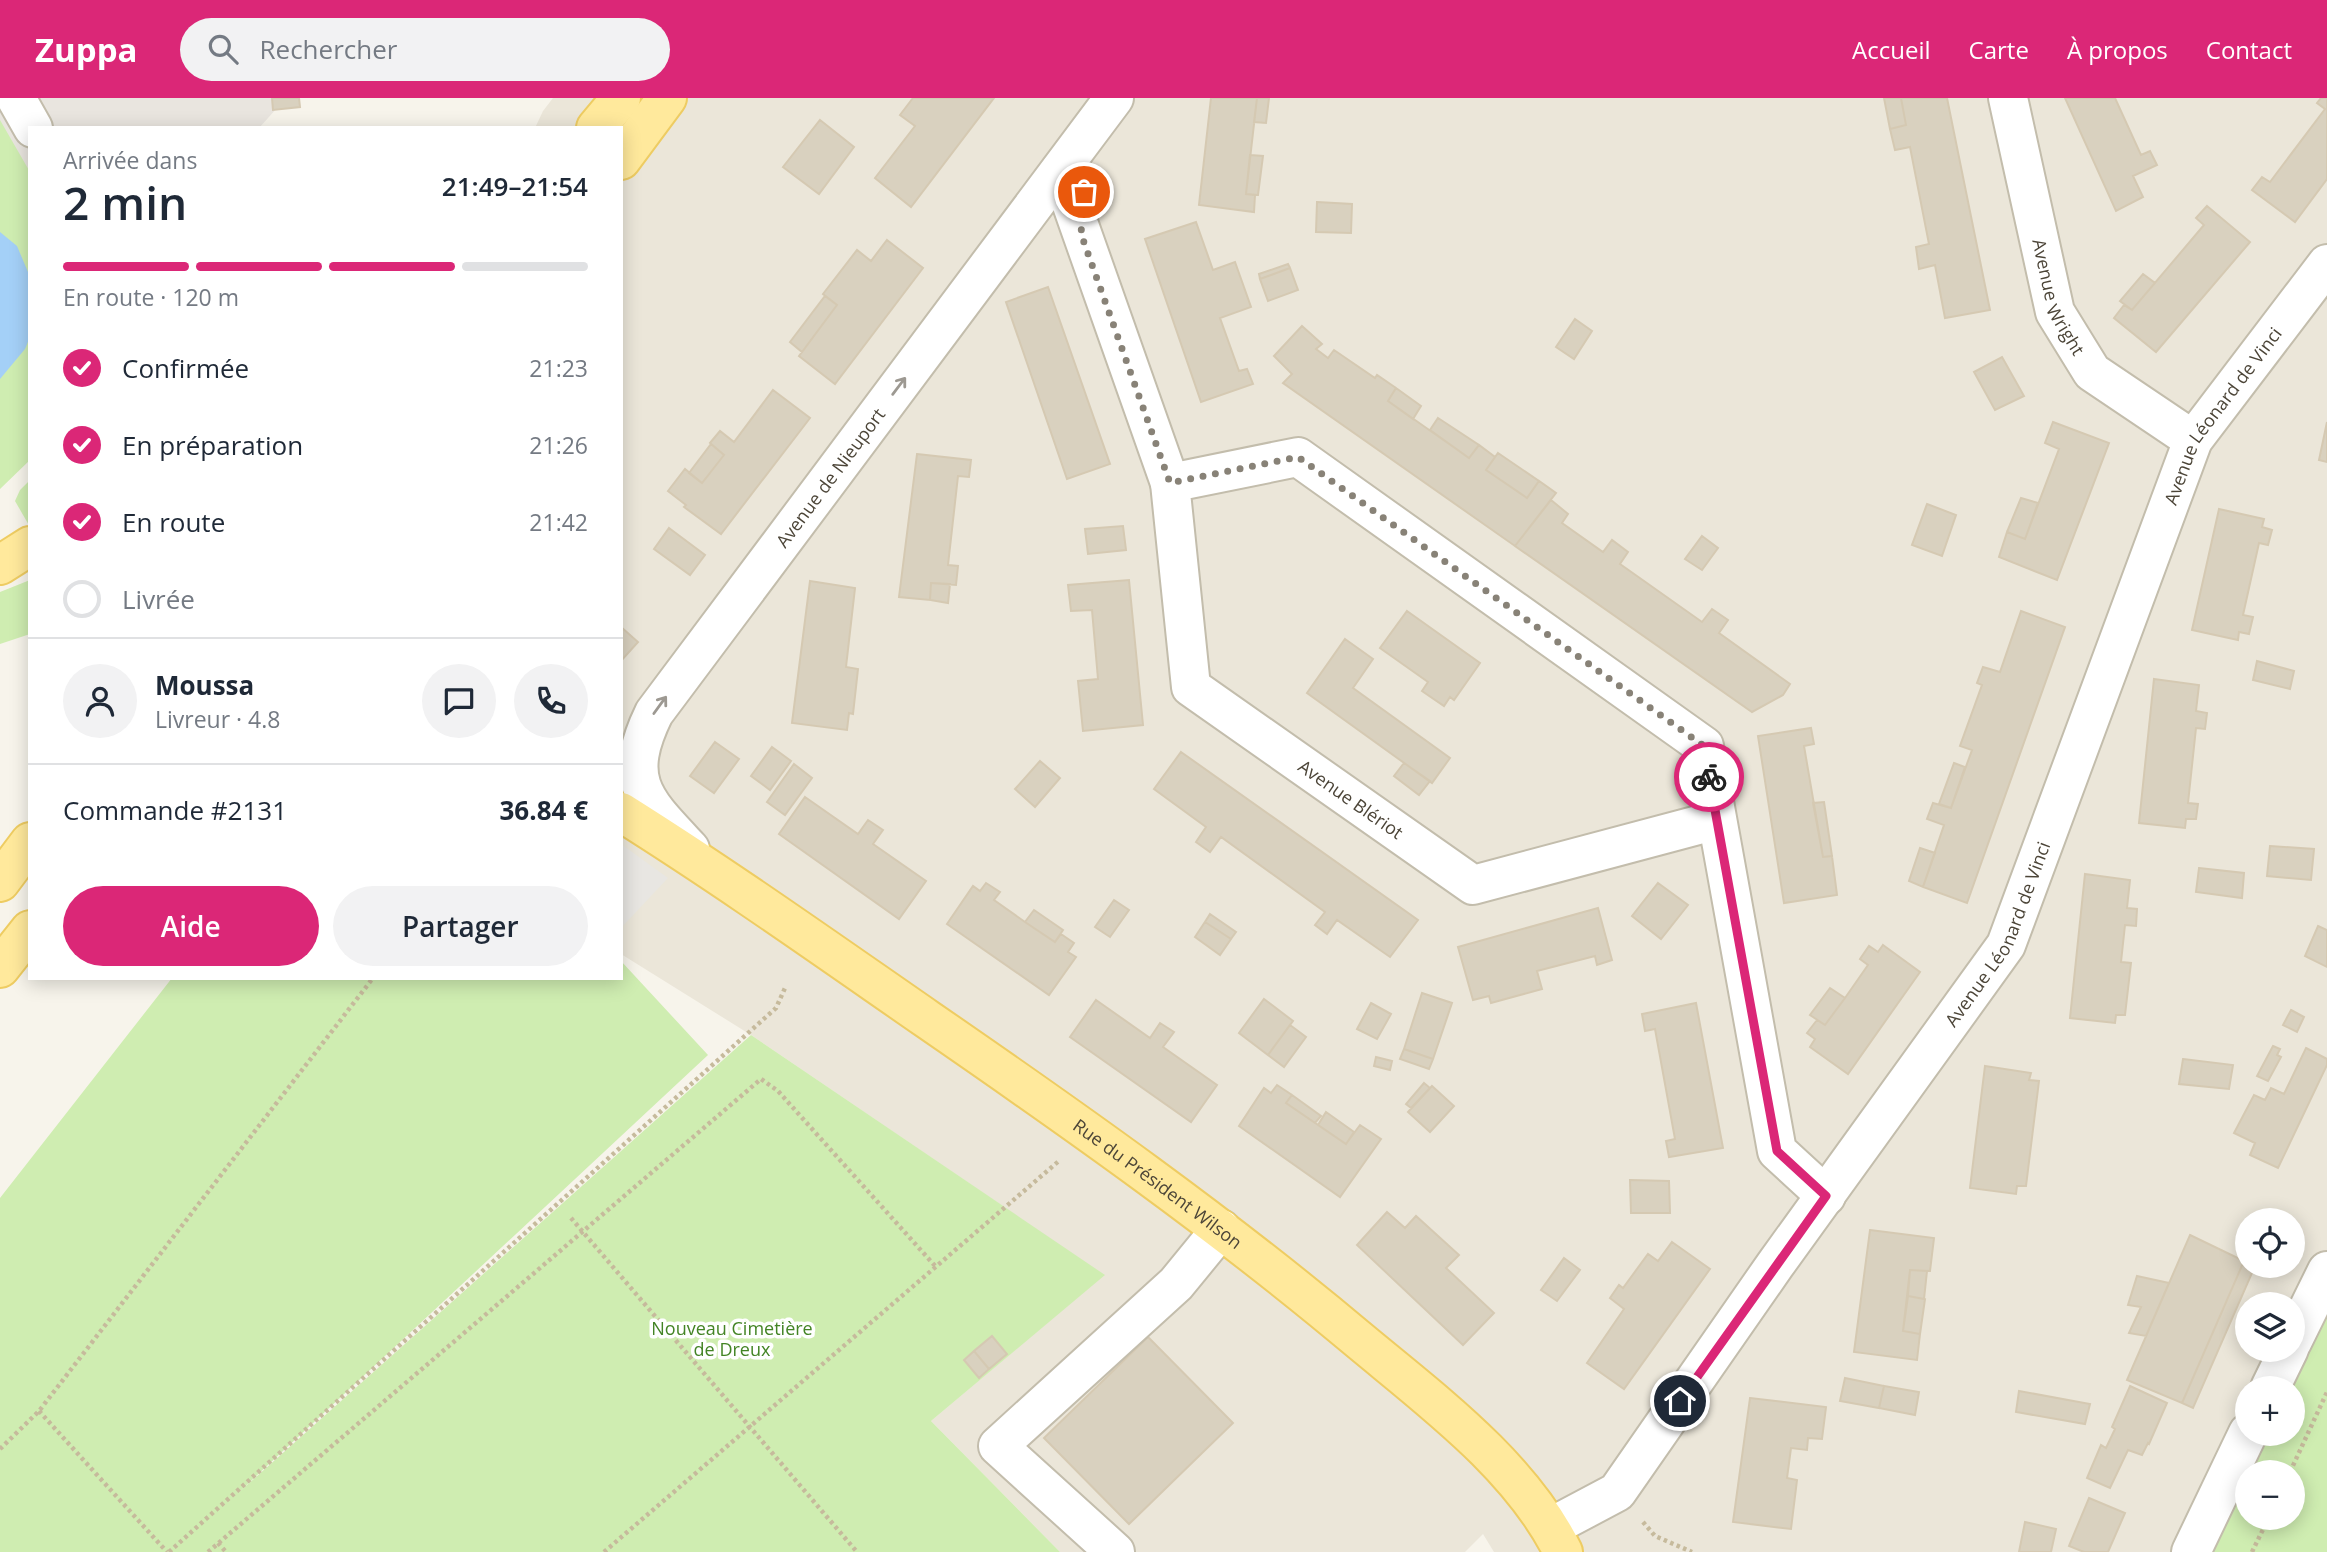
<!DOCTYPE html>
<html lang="fr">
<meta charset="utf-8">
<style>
:root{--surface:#fff;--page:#f2f2f3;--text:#1f2937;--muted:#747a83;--line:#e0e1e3;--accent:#db2777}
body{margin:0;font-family:"Open Sans",sans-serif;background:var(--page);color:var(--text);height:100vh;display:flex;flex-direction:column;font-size:26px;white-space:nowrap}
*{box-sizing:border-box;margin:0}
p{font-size:23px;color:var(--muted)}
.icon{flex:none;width:38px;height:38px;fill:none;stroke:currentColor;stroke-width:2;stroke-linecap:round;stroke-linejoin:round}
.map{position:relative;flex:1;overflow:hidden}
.panel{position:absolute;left:28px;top:28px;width:595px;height:854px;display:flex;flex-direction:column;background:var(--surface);border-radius:0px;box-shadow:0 4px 18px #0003}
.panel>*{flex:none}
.tools{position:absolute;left:2235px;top:1110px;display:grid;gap:14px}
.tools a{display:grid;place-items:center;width:70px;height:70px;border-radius:50%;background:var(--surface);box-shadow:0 4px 18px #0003;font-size:35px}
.pin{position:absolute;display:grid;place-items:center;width:60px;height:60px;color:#fff;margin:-30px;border:4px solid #fff;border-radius:50%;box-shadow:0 2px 7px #0007}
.courier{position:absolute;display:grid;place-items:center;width:70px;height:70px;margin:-35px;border:5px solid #db2777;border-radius:50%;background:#fff;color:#222;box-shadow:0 2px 9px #0007}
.summary em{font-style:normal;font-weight:600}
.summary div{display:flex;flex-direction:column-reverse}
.summary{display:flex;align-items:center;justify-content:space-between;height:119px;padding:0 35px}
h1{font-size:46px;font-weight:600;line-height:52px}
.bar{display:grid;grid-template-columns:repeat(4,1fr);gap:10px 7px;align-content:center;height:84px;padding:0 35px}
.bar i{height:9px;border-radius:5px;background:var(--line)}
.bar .active{background:var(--accent)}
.bar p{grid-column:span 4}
.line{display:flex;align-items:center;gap:18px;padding:0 35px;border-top:2px solid var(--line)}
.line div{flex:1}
.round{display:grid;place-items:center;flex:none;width:74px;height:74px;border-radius:37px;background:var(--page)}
ol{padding:0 35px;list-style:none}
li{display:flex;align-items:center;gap:21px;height:77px}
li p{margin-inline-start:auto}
li .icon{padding:7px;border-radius:50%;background:var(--accent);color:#fff;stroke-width:4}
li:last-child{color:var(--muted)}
li i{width:38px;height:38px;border:4px solid var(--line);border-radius:50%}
.primary-button{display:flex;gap:14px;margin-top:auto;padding:14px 35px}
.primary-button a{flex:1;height:80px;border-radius:42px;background:var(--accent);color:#fff;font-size:28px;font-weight:600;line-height:80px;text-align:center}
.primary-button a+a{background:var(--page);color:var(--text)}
header{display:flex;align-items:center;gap:42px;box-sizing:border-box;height:98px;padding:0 35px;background:var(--accent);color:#fff}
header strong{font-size:33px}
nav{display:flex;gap:38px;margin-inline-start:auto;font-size:24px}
.search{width:490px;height:63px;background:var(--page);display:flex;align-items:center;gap:18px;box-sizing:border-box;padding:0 24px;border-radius:38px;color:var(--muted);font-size:26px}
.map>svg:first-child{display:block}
.residential{fill:#ebe6d9;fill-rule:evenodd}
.industrial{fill:#e9e5df}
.green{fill:#cfedb1;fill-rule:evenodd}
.parking{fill:#e8e6e2}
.water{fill:#a4d0f7}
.building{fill:#d9d1bf;stroke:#d5c9b2;stroke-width:2}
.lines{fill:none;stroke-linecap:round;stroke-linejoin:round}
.minor-casing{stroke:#c3bdac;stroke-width:42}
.major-casing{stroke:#eecc62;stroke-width:42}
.path{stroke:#c6ba9c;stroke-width:4.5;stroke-dasharray:3.5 3.5;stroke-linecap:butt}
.minor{stroke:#fff;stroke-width:38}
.major{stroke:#ffe99c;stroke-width:38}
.oneway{stroke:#9d9992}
.done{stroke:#888277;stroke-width:7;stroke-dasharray:0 12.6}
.route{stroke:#db2777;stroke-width:9}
.labels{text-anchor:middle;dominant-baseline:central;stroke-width:7;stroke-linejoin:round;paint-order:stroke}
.street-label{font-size:18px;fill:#4c4538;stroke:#fff}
.park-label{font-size:18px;fill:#438425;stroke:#fff}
</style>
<header>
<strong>Zuppa</strong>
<div class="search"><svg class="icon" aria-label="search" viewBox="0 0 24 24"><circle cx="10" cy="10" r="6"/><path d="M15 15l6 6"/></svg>Rechercher</div>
<nav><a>Accueil</a><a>Carte</a><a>À propos</a><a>Contact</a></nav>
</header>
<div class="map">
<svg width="2327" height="1454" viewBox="0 0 2327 1454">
<rect width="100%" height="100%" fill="#f7f4eb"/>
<path class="residential" d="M553,0H2327V1454H1494L1483,1436L1465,1454H1060L931,1323L1104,1177L751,937L621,856V30H535L543,13ZM2247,1122H2292V1167H2247ZM2247,1206H2292V1251H2247ZM2247,1290H2292V1335H2247ZM2247,1374H2292V1419H2247Z"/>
<path class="industrial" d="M0,0H286L259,30H30V288L0,321Z"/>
<path class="green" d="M0,22L30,74V362L0,391Z
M30,382V429L15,403L20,392Z
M30,482V536L0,546V494Z
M621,863L708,957L238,1395L751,937L1105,1177L931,1323L1060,1454H0V1100L172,880H621Z
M2327,1210V1454H2206L2265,1335H2292V1290H2287ZM2247,1374H2292V1419H2247Z"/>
<path class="parking" d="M621,746L668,780L621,830Z"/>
<path class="water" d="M0,134L17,148L28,174L30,239L25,251L0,281Z"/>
<path class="building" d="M272,0H299L300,9L273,12Z
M913,0H994L911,109L875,80L915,28L900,17Z
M1211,0H1257L1246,96L1255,97L1254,114L1199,107Z
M1257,0H1269L1266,25L1254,24Z
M1884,0H1901L1906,27L1890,31Z
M1901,0H1947L1990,212L1945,220L1935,167L1919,171L1916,149L1929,146L1910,49L1895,52L1890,31L1906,27Z
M2065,0H2115L2141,57L2150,53L2157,67L2133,78L2143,99L2116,113Z
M2321,0H2327V81L2295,124L2252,92L2262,79L2270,84L2325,11L2317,5Z
M820,22L854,49L819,96L783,69Z
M1250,57L1263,58L1258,97L1246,96Z
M1317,104L1352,106L1351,135L1316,134Z
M2207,108L2250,144L2156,254L2114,220L2124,207L2132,212L2204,127L2196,120Z
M1196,124L1213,172L1235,164L1251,209L1220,220L1239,273L1247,271L1253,286L1201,304L1145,141Z
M887,142L923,170L835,286L799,258L837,207L823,196L857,152L871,163Z
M1288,166L1290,170L1260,181L1259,176Z
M1290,170L1298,192L1268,203L1260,181Z
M2143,176L2155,185L2132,212L2120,203Z
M1048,189L1110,366L1067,381L1006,204Z
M825,198L837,207L802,254L790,244Z
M1575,221L1592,233L1574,261L1556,249Z
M1302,228L1322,246L1316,251L1328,260L1334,252L1375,280L1377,277L1396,290L1388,303L1469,360L1479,347L1495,359L1486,372L1527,400L1539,383L1556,395L1515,448L1283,285L1292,276L1274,258Z
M2002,259L2024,298L1995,312L1974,274Z
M1396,290L1421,308L1413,321L1388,303Z
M773,292L810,320L721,436L684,409L686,407L668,393L685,371L702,385L724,357L710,345L720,333L734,344Z
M1438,320L1479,347L1469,360L1430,332Z
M2053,324L2109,345L2057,482L1999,459L2007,434L2025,441L2059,351L2045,345Z
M2327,324V364L2319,362Z
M711,346L724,357L702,385L689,375Z
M1498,355L1539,383L1527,400L1486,372Z
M917,356L971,362L969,379L958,378L948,467L958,468L956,487L931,485L930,502L899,499Z
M2021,400L2038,405L2025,441L2007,434Z
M1551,402L1568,416L1562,425L1603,454L1612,442L1628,454L1620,466L1702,524L1712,511L1728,522L1719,535L1790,586L1783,597L1752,614L1515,448Z
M1927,406L1956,417L1942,458L1912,447Z
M2219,411L2264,421L2262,429L2272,432L2268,447L2259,445L2243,517L2253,519L2249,536L2239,534L2238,542L2192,532Z
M1123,428L1126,452L1088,456L1085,431Z
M669,430L705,457L690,477L654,451Z
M1702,438L1718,450L1702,472L1685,461Z
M1129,482L1143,627L1083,633L1078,583L1098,581L1092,512L1071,513L1068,487Z
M810,483L855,490L846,569L858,571L853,616L849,615L847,632L792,625Z
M931,485L950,486L948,505L930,502Z
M1407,513L1480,565L1454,602L1450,599L1444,608L1422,593L1428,584L1380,550Z
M2021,513L2065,529L1967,805L1923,789L1944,727L1927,721L1933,705L1951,710L1972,652L1960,648L1982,587L1977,585L1983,569L2000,574Z
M621,529L638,544L621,563Z
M1345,541L1373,561L1353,590L1450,660L1432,685L1307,595Z
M2257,563L2294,573L2290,591L2253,582Z
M2154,581L2199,587L2196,613L2207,615L2205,631L2196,630L2188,705L2198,706L2196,721H2186L2185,730L2139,725Z
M1811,630L1814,646L1804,648L1823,759L1832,758L1837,797L1784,805L1758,638Z
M715,644L739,661L714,695L690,678Z
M772,649L791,663L770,692L751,678Z
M1181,654L1418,822L1390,859L1337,822L1327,836L1315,827L1325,814L1221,739L1210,754L1196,744L1206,729L1154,691Z
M1040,663L1060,680L1035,709L1015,691Z
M1404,665L1430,683L1419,697L1394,678Z
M1954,665L1965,669L1951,710L1939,706Z
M794,666L812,680L785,717L767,704Z
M805,699L858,736L868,722L883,732L873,746L926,783L899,821L779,736Z
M1824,704L1832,758L1823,759L1813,705Z
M2270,748L2314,751L2311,782L2267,778Z
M1920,750L1935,755L1923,789L1909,783Z
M2199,770L2244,775L2242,800L2196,794Z
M2085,776L2130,782L2127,810L2137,811L2136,828L2125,827L2121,864L2131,865L2125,917H2116L2115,925L2070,920Z
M986,785L1000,794L994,802L1025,824L1055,844L1061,836L1074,845L1068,854L1076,859L1049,897L947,826L973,788L980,793Z
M1658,785L1688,807L1661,841L1632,818Z
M1114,802L1129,812L1110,839L1095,829Z
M1598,810L1612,862L1597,867L1595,858L1537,873L1542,891L1491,905L1489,898L1473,902L1458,849Z
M1034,812L1063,832L1055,844L1025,824Z
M1210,816L1236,834L1231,841L1205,824Z
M1205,824L1231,841L1220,857L1195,839Z
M2318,828L2327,832V869L2305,858Z
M1883,847L1920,874L1848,976L1810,949L1815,941L1807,935L1817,922L1825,927L1845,900L1868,867L1860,861L1869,848L1878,854Z
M1830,890L1845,900L1825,927L1810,917Z
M1422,895L1452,905L1433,961L1404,951Z
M1264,901L1293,923L1268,957L1239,935Z
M1096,902L1150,940L1160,925L1174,934L1163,949L1217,987L1191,1024L1070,939Z
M1371,905L1391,916L1377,941L1357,931Z
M1696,905L1723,1050L1669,1059L1666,1043L1675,1041L1655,931L1645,933L1642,916Z
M2291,912L2304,919L2297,934L2283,927Z
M1290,927L1306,939L1284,969L1268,957Z
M2273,948L2280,951L2277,957L2281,959L2268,983L2257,978Z
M2306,950L2327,961V967L2278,1070L2250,1057L2255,1045L2234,1035L2254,997L2265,1002L2271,990L2284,996Z
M1404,951L1433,961L1429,971L1400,961Z
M1376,959L1392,963L1390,972L1374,968Z
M2183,961L2233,967L2229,991L2179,986Z
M1985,968L2031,975L2029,982L2039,983L2026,1088H2017L2016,1096L1970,1090Z
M1424,985L1430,990L1411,1010L1406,1006Z
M1277,987L1292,997L1286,1005L1346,1046L1360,1027L1381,1041L1340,1099L1239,1028L1264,990L1271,995Z
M1432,988L1454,1008L1430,1034L1408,1014Z
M1292,997L1321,1018L1315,1025L1286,1005Z
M1326,1014L1354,1034L1346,1046L1318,1027Z
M1630,1082L1669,1083L1670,1115H1631Z
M1387,1114L1405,1130L1416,1118L1459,1157L1446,1170L1494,1215L1463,1247L1357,1147Z
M1870,1132L1934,1140L1930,1173L1910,1172L1903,1233L1920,1236L1917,1262L1854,1254Z
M2190,1137L2244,1163L2182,1305L2127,1282Z
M1672,1144L1710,1171L1624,1291L1587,1265L1624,1211L1610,1200L1619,1187L1623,1190L1648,1156L1658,1163Z
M1564,1160L1580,1172L1557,1203L1541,1192Z
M2244,1163L2247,1167L2255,1168L2193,1310L2182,1305Z
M1910,1172L1927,1173L1924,1201L1908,1198Z
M2137,1178L2169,1185L2146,1238L2129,1235L2141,1209L2128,1207Z
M1908,1198L1925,1201L1920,1236L1903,1233Z
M992,1238L1007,1256L989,1271L974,1253Z
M1148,1239L1233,1325L1129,1426L1044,1340Z
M974,1253L989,1271L979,1280L964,1262Z
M1845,1280L1884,1288L1879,1310L1840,1303Z
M1884,1288L1919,1294L1915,1317L1879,1310Z
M2130,1288L2167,1305L2149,1346L2148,1345L2142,1357L2128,1352L2110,1390L2087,1380L2101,1347L2106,1350L2115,1331L2112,1329Z
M2019,1293L2090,1306L2085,1326L2016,1314Z
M1750,1300L1826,1309L1822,1341L1808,1340L1807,1352L1791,1350L1787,1380L1797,1382L1791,1431L1733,1424Z
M2089,1400L2125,1415L2108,1454H2084L2069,1448Z
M2025,1424L2056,1431L2051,1454H2019Z"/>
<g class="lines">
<defs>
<g id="minor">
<path d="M16,0L33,30"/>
<path id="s1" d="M2008,0L2055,214L2092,274L2193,342"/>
<path d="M1060,73L1170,385"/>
<path d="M1717,722L1473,787L1191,589L1170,385L1298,359L1704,648L1777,1053L1826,1098"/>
<path id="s2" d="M690,751C644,702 621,683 654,615L1114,0"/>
<path d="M2292,1244L2327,1173"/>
<path d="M2270,1290L2289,1251"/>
<path id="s3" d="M1551,1429L1617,1394L1775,1167L2006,847L2193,342L2327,166"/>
<path d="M1115,1454L998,1348L1176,1186L1221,1131"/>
<path d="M2191,1454L2248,1335"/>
</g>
<g id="major">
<path d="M596,30L621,0"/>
<path d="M621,62L667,0"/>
<path d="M0,467L30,448"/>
<path id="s4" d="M621,714C726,780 826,851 927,921C1075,1023 1221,1126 1359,1242C1431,1302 1521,1368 1563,1454"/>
<path d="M0,784L30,744"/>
<path d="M0,870L30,832"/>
</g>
</defs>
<use href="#minor" class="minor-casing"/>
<use href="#major" class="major-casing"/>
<path class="path" d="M571,1120L857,1454
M39,1313L167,1454
M0,1351L39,1313L373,880
M2290,1374L2327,1294
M1643,1424L1655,1438L1692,1454
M218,1445L226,1454
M169,1454L776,910L785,890
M208,1454L761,981L778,993L936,1169
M604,1454L1060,1062
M2252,1454L2269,1419"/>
<use href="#minor" class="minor"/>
<use href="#major" class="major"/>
</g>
<defs><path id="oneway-shaft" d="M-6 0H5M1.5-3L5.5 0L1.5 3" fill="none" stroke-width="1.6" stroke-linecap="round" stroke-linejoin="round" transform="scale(1.75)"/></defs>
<g class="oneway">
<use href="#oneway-shaft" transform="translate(899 288) rotate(-53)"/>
<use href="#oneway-shaft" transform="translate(660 607) rotate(-54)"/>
</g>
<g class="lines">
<path class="done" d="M1084,94L1081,136L1170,385L1298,359L1704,648L1709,679"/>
<path class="route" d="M1680,1303L1826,1098L1777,1053L1709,679"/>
</g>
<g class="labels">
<g class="street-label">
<text stroke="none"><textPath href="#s1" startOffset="206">Avenue Wright</textPath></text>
<text stroke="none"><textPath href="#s3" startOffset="1320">Avenue Léonard de Vinci</textPath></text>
<text stroke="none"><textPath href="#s2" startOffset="450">Avenue de Nieuport</textPath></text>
<text transform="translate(1351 701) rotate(35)">Avenue Blériot</text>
<text stroke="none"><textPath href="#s3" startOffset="752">Avenue Léonard de Vinci</textPath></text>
<text stroke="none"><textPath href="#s4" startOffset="653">Rue du Président Wilson</textPath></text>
</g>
<g class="park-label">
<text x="732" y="1230">Nouveau Cimetière<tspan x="732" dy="21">de Dreux</tspan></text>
</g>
</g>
</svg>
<div class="tools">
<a><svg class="icon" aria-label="locate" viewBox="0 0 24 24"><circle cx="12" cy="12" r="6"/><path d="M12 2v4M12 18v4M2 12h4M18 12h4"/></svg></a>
<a><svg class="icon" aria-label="layers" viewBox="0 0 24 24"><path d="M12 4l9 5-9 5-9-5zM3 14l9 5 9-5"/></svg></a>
<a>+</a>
<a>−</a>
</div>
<div class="pin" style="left:1084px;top:94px;background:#ea580c"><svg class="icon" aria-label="bag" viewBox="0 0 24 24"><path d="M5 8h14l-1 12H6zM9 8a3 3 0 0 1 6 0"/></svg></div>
<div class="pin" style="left:1680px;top:1303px;background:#1f2937"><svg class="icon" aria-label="home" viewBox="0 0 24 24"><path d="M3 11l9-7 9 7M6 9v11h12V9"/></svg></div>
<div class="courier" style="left:1709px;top:679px"><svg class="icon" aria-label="bike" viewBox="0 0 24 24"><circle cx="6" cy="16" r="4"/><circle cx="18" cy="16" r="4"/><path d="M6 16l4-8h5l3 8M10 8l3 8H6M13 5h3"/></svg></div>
<section class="panel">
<div class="summary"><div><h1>2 min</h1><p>Arrivée dans</p></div><em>21:49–21:54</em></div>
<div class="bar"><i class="active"></i><i class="active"></i><i class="active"></i><i></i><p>En route · 120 m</p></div>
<ol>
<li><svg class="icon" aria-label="check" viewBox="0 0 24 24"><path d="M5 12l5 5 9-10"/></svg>Confirmée<p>21:23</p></li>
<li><svg class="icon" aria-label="check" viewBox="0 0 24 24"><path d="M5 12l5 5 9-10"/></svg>En préparation<p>21:26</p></li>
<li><svg class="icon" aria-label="check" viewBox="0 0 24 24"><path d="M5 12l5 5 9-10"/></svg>En route<p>21:42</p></li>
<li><i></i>Livrée</li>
</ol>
<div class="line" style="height:126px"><a class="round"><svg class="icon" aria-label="person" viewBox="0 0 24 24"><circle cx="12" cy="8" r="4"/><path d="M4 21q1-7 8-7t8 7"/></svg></a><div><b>Moussa</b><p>Livreur · 4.8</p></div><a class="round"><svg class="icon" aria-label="chat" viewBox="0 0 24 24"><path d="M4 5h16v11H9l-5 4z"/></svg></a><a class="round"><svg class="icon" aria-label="phone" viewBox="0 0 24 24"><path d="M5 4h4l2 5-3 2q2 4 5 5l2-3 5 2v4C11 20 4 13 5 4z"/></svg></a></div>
<div class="line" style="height:91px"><div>Commande #2131</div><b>36.84 €</b></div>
<div class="primary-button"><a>Aide</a><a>Partager</a></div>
</section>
</div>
